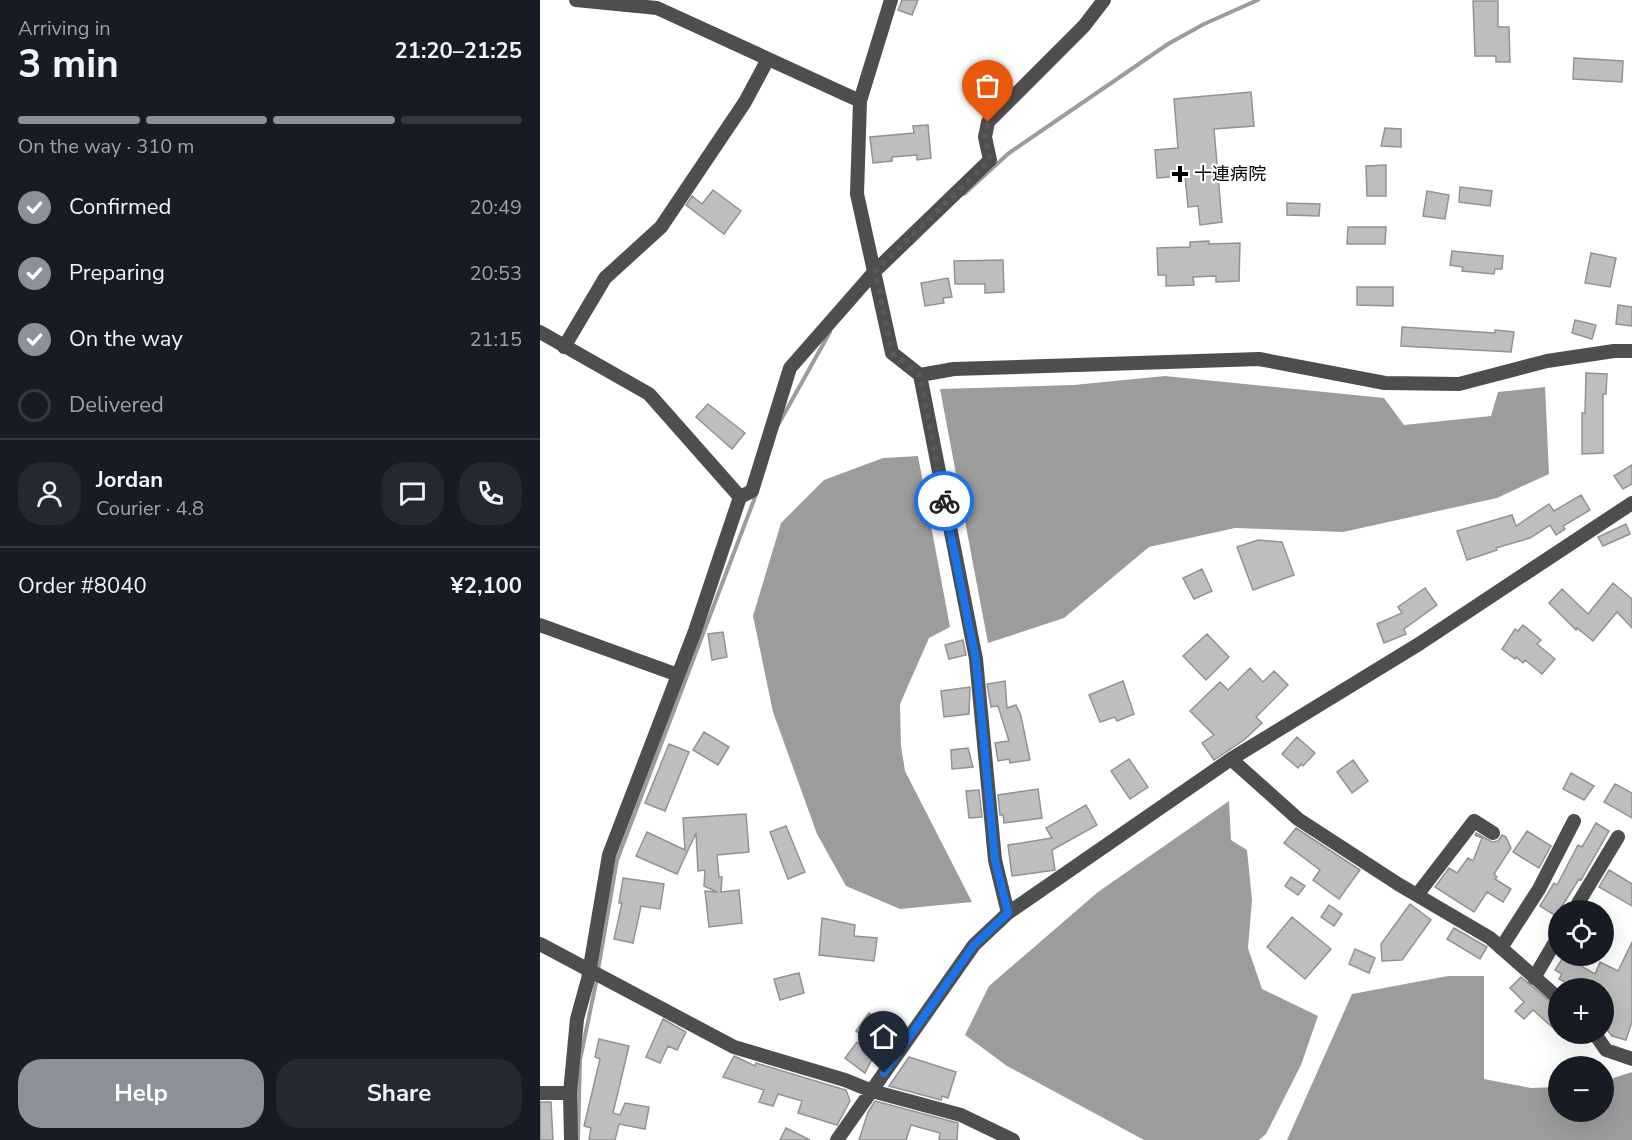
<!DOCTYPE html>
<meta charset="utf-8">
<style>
:root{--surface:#171b24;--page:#242831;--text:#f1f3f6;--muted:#9ea1a6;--line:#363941;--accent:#8c9099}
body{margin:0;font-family:"Nunito Sans","Noto Sans JP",sans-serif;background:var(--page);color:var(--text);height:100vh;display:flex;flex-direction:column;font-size:22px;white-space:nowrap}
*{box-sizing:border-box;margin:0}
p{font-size:20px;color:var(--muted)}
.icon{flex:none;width:33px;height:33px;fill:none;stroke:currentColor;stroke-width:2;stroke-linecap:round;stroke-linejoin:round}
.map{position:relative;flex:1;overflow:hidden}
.details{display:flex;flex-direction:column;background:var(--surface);width:540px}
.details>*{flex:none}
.fabs{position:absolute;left:1008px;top:900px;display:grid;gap:12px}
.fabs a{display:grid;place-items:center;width:66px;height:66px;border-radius:50%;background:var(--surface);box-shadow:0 6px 24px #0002;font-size:30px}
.pin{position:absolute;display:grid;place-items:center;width:51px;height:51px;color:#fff;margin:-62px -26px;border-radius:50% 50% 50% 0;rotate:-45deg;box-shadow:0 0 6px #0007}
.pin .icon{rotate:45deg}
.courier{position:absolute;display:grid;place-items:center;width:60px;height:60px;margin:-30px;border:4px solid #1a73e8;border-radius:50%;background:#fff;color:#222;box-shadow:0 2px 8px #0007}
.headline em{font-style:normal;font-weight:700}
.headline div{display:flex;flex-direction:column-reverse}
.headline{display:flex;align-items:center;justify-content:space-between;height:102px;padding:0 18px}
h1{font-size:39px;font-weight:700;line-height:45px}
.bar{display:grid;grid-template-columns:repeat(4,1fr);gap:9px 6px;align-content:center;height:72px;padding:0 18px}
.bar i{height:8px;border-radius:4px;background:var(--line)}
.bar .on{background:var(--accent)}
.bar p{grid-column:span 4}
.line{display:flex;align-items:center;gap:15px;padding:0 18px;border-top:2px solid var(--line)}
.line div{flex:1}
.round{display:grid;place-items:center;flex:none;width:63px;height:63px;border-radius:24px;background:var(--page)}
ol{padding:0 18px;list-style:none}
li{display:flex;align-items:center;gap:18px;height:66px}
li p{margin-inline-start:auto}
li .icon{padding:6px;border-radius:50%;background:var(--accent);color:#fff;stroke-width:4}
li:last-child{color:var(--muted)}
li i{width:33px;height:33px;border:3px solid var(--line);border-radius:50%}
.primary-button{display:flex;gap:12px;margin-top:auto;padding:12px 18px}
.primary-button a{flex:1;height:69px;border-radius:24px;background:var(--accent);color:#fff;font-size:24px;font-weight:700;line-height:69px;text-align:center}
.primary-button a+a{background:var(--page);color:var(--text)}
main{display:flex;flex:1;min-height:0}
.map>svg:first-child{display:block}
.water{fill:#9c9c9c}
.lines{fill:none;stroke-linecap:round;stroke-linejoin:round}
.stream{stroke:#9c9c9c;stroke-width:4}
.building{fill:#bebebe;stroke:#929292;stroke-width:1.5}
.minor{stroke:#4e4e4e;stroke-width:14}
.done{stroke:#595959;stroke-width:6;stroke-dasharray:0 10.8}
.route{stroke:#1a73e8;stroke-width:8}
.poi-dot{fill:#000;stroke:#fff;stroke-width:2}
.labels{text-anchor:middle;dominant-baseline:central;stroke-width:4.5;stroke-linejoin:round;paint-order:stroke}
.poi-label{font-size:18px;fill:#000;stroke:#fff;text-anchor:start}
</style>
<main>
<section class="details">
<div class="headline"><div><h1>3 min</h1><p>Arriving in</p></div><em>21:20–21:25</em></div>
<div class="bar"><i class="on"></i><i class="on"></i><i class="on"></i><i></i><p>On the way · 310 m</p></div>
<ol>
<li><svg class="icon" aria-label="check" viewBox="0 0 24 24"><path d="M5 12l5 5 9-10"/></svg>Confirmed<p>20:49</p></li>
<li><svg class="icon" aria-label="check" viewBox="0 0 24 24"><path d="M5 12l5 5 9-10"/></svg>Preparing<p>20:53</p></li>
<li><svg class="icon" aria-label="check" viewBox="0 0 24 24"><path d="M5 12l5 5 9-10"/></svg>On the way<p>21:15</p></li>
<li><i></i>Delivered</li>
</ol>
<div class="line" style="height:108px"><a class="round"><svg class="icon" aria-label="person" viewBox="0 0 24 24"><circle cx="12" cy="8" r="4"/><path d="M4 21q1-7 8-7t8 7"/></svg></a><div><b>Jordan</b><p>Courier · 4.8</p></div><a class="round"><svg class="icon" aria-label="chat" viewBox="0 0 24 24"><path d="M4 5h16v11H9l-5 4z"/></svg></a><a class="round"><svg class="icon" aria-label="phone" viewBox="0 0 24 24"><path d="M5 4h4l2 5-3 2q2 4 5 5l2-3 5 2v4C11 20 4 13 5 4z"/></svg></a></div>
<div class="line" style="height:78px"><div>Order #8040</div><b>¥2,100</b></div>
<div class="primary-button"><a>Help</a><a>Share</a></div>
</section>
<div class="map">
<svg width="1092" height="1140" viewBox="0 0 1092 1140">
<rect width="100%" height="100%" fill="#fff"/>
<path class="water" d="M625,376L844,398L864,425L951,416L958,392L1005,387L1009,474L957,498L803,532L695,528L609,547L524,618L448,643L400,389L534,385Z
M378,456L410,627L389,638L360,704L361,746L365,771L432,902L360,909L306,886L277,834L233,712L213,616L241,523L284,480L343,458Z
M689,801L691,840L707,850L712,900L708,948L722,989L778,1016L761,1065L726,1134L719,1140H604L467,1066L425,1035L449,986L558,892Z
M908,976H944V1079L991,1088L1018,1087V1112H1064V1081L1092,1072V1140H747L812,994Z"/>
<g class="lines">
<path class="stream" d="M424,194L469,153L628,44L664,24L718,0
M238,425L290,332
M58,970L77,860L217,492
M38,1140L40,1060L57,978"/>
</g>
<path class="building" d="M362,0H378L372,15L358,10Z
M933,1H958V27H969L970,62H956V56H935Z
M1034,58L1083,61L1082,82L1033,79Z
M711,92L714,126L674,129L682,222L660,225L658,206L648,207L645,176L617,178L615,150L638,148L634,99Z
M388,125L391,158L377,160V155L352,157V161L333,163L330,137L374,133L373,126Z
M845,128L861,129V147L841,146Z
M846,165V196H827L826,166Z
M920,187L952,191L950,206L919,202Z
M173,190L201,211L184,234L146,205L152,196L162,204Z
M887,191L909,195L905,219L883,216Z
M747,203L780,204L779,216L747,215Z
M808,227H846L845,244H807Z
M669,241V244L700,243L699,281L676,282V276L653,277L654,285L626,286V275H618L617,248L650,247V242Z
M912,251L963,256L962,269H955L954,274L922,271L923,267L910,265Z
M1051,253L1076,258L1070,287L1045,283Z
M463,260L464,292L445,293V284H415L414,261Z
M408,278L412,297L403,298L404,303L385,306L381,283Z
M817,287H853V306L817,305Z
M1078,305L1092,307V326L1076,324Z
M1035,320L1056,325L1052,339L1032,333Z
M862,327L955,333V330L974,332L971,352L861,346Z
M1046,373L1067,374L1066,394H1063V453L1042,454V413H1045Z
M168,404L205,433L192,449L156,417Z
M1092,465V484L1083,489L1074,476Z
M1041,495L1050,510L1023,526L1025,529L1016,535L1010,525L990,538L956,548L957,550L927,560L917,531L972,515L976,526L1009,504L1014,511Z
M1086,524L1090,534L1063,546L1058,537Z
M718,540L742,542L754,575L713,590L697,547Z
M662,569L672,591L654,599L643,578Z
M1073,583L1092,599V628L1077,612L1053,641L1037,628L1036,630L1009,603L1022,589L1048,614Z
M885,588L897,605L864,629L866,634L844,643L837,624L862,613L858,607Z
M983,625L1001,640L997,644L1015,659L1002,674L985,660L983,663L976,657L975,659L962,649L975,629L978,631Z
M183,632L187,657L172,660L168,634Z
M667,634L689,657L666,680L643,656Z
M423,640L426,655L409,659L405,645Z
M710,668L723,682L734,671L748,685L716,717L722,723L704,740L674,760L662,743L674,735L650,711L680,682L688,690Z
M465,681L467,708L476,705L481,716L490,760L470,763L469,759L458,761L455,743L469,741L458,706L451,707L447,684Z
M583,681L594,714L577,721L575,717L560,722L549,695Z
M430,687L429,714L404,717L401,691Z
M164,732L189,747L178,765L153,750Z
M757,737L775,753L763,766L761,764L758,768L742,754Z
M129,744L149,752L125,811L105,803Z
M428,748L433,767L412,769L411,750Z
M589,759L608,787L590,799L571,771Z
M813,760L828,781L812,793L797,772Z
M1031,773L1054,786L1044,800L1023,789Z
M1075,784L1092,793V818L1064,802Z
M498,789L502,818L464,823L463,815H460L458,795Z
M439,790L442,817L429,818L426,791Z
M546,805L557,825L512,850L515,870L472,876L468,845L512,838L506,828Z
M206,814L209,852L177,855L179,877H182L181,892L199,890L202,923L169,927L165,891L177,892L164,886L165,870L158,871L156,833L137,874L96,856L107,832L145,850L143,818Z
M1056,823L1069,831L1041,880L1039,879L1016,916L1000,906L1014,883L1017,885L1038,845L1042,847Z
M246,826L265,872L248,879L230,832Z
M756,828L820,870L799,899L773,880L780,870L744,843Z
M987,831L1011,846L999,868L973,852Z
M936,833L952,842L958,841L962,835L966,837L971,848L954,874L957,877L955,879L971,889L963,902L947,892L934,912L895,887L909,868L917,873L928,858L933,861L942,838L935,835Z
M1069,870L1092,884V906L1059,887Z
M751,877L765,886L758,895L745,886Z
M83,878L124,884L120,909L101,906L93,943L74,939L82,903H79Z
M870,904L891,920L862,960L842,961L841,944Z
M789,905L802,914L794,926L781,917Z
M752,917L791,949L765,979L727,947Z
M282,918L315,925L314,936L337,938L334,961L279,955Z
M914,928L947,947L940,959L907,939Z
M1092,942V1022L1086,1040L1072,1036L1064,1026V988H1035L1019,979L1022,974L1015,970L1024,956L1055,974L1060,962L1078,971Z
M815,949L835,958L829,973L809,964Z
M259,973L264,993L240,1000L234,979Z
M981,977L1018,1008V1028L1014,1025L1012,1027L993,1010L984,1019L975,1011L984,1002L970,988Z
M329,1013L343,1024L330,1041L316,1031Z
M123,1019L146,1032L137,1050L128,1046L120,1063L106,1057Z
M59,1039L89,1046L73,1113L80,1115L85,1103L109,1107L105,1129L79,1124L75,1140H49L51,1128L44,1126L60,1059L55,1057Z
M317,1042L334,1055L325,1073L305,1058Z
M194,1056L215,1066L216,1063L302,1089L306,1090L310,1101L297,1125L258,1113L262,1101L238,1094L233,1106L219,1102L224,1090L183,1077Z
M369,1057L416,1072L408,1098L402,1096L401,1100L349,1086Z
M335,1101L418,1123L417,1140H399L400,1133L371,1125L366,1140H319L328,1112Z
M0,1102H11L13,1140H0Z
M246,1128L270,1140H240Z"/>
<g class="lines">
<path class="minor" d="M36,0L117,8L320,101
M351,0L320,101L317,194L352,353L380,375L436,659L455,860L468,913
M0,332L109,394L200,497
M24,347L65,278L121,227L205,102L228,59
M380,375L414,369L719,359L845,383L919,384L1007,361L1074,351H1092
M0,625L138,675
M691,759L758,819L858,884L950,938L1018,998
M877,895L934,821L953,833
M1034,910L1078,837
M0,944L194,1047L305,1080L332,1091L421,1115L473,1140
M961,948L999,889L1034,821
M994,978L1018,937
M1055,1034L1066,1050L1092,1059
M0,1093H30
M31,1140L30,1093L37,1019L48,979L69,855L155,631L200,497L212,491L250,368L335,271L450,160L445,137L448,122L544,26L564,0
M297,1140L434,945L468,913L691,759L879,644L1092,503"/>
</g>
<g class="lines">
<path class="done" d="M404,501L380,375L352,353L335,271L450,160L445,137L448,122"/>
<path class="route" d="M344,1073L434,945L468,913L455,860L436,660L404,501"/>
</g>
<path class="poi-dot" d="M637 165h6v6h6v6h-6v6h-6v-6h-6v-6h6z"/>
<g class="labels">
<g class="poi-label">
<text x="654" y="174">十連病院</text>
</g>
</g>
</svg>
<div class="fabs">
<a><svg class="icon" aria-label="locate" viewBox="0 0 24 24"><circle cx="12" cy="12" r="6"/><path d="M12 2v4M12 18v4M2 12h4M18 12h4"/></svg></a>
<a>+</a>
<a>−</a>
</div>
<div class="pin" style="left:448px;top:122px;background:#ea580c"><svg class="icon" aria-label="bag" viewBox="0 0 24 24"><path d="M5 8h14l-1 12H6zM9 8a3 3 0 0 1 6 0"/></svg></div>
<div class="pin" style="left:344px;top:1073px;background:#1f2937"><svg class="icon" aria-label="home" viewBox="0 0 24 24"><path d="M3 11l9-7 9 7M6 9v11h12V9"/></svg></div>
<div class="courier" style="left:404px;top:501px"><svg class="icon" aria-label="bike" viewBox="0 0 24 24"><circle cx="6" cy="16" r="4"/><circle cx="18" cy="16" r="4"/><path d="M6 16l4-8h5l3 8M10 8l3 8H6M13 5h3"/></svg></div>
</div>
</main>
